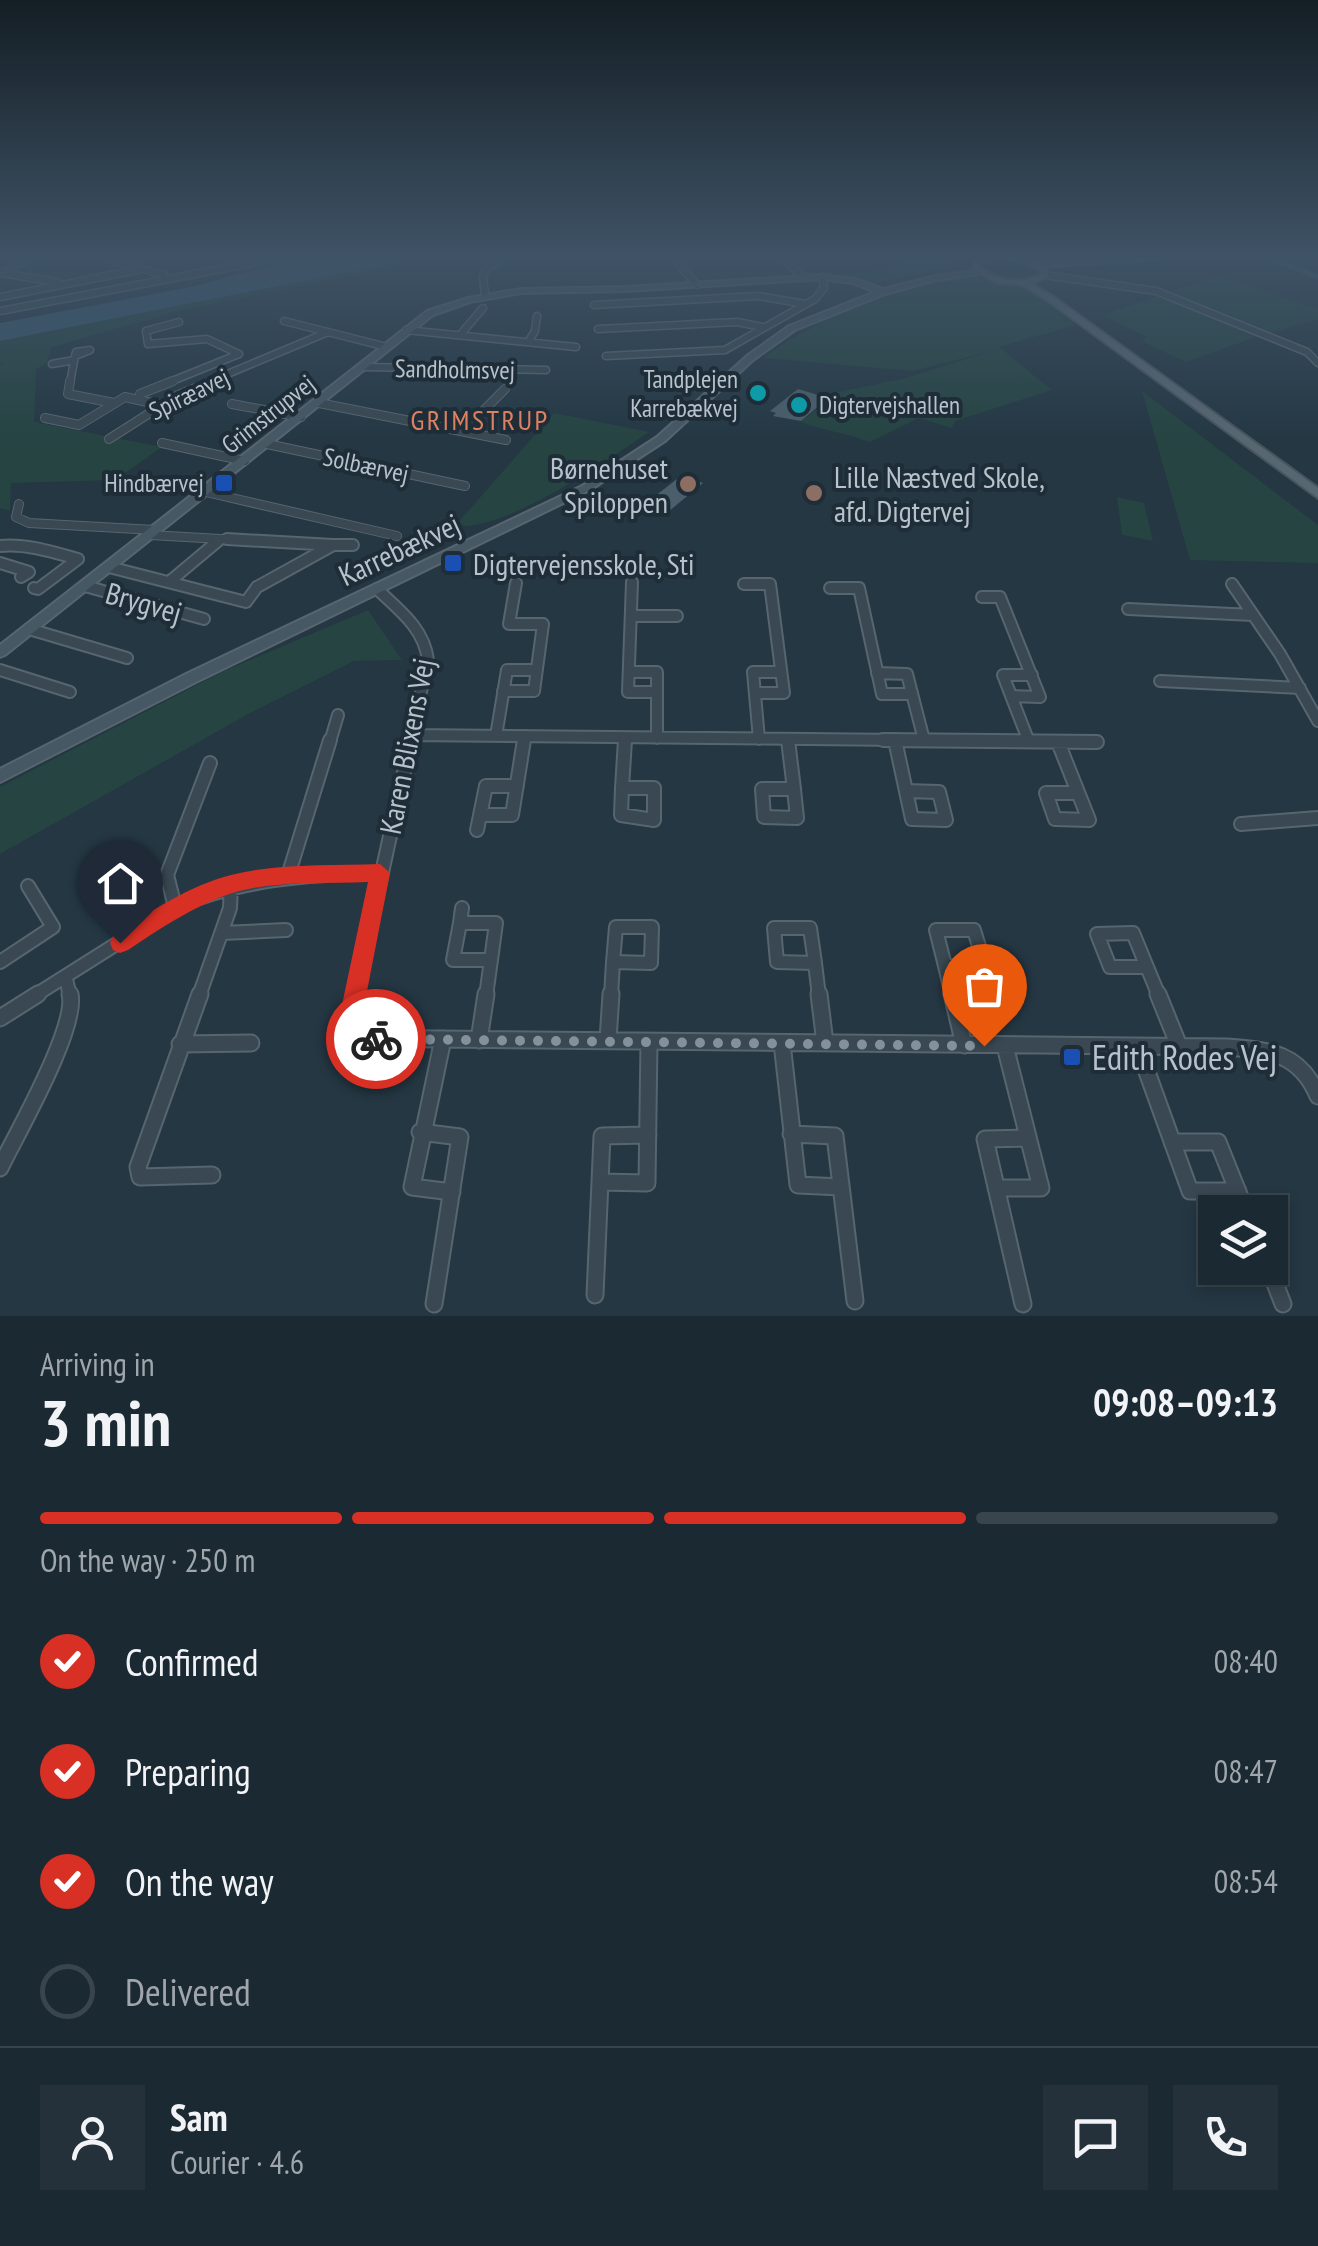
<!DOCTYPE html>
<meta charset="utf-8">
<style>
:root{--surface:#1b2932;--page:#24313a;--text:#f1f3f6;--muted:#a0a6ac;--line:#39454d;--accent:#d93025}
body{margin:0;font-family:"PT Sans Narrow",sans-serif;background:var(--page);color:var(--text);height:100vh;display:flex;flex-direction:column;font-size:38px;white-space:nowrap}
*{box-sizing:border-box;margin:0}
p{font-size:32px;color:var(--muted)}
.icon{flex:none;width:55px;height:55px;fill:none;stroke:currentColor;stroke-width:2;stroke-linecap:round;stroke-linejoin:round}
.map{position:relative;height:1316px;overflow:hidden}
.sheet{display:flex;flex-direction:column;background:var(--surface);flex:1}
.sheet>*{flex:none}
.buttons{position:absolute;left:1198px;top:1195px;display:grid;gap:20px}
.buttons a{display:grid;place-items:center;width:90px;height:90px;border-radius:0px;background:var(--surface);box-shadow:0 5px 15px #0003,0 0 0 2px var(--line);font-size:50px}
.pin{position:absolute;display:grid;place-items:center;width:85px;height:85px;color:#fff;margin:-102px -42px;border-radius:50% 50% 50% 0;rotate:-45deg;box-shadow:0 0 10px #0007}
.pin .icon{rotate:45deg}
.courier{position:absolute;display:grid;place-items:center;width:100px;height:100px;margin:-50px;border:8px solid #d93025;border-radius:50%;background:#fff;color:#222;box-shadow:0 2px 12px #0007}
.summary em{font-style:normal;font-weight:700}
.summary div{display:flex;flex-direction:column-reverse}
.summary{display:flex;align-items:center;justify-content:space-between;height:170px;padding:0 40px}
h1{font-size:65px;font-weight:700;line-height:75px}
.bar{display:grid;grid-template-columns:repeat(4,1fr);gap:15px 10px;align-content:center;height:120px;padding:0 40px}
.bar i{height:12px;border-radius:8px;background:var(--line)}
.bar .current{background:var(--accent)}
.bar p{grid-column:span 4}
.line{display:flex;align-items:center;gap:25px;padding:0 40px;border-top:2px solid var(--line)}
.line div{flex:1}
.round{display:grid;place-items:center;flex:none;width:105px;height:105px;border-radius:0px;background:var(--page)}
ol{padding:0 40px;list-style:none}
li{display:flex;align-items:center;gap:30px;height:110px}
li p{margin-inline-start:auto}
li .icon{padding:10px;border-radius:50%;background:var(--accent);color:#fff;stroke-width:4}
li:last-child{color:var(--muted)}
li i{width:55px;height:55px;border:5px solid var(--line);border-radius:50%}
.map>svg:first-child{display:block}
.green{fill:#264442}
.water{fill:#37566b}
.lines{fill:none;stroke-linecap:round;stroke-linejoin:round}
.river{fill:#37566b;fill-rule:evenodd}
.building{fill:#4a5f6b}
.street-far4-casing{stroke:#57656f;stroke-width:9}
.street-far3-casing{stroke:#57656f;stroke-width:10}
.street-far2-casing{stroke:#57656f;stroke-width:14}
.street-far1-casing{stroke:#57656f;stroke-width:16}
.street-casing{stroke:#57656f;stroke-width:19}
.secondary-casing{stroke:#57656f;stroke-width:4}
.primary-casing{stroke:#46545e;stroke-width:4}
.street-far4{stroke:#394852;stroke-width:6}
.street-far3{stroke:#394852;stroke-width:8}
.street-far2{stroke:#394852;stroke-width:10}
.street-far1{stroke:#394852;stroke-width:12}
.street{stroke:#394852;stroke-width:15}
.secondary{fill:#475865;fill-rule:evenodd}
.primary{fill:#576772;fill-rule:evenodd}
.route{fill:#d93025}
.done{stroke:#83919c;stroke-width:10;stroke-dasharray:0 18}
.culture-dot{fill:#0f9aa8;stroke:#1e2d37;stroke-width:4}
.transit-dot{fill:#1a4fb4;stroke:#1e2d37;stroke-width:4}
.education-dot{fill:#8d6e63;stroke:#1e2d37;stroke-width:4}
.labels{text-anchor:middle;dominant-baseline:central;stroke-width:8;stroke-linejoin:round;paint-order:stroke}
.far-street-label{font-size:25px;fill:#b6c2cc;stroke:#1e2d37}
.far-poi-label{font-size:25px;fill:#b6c2cc;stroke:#1e2d37;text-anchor:end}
.far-neighbourhood-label{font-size:28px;letter-spacing:2.5px;fill:#dc8161;stroke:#1e2d37}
.poi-label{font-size:30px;fill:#b6c2cc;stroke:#1e2d37;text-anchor:start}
.street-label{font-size:30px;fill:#b6c2cc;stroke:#1e2d37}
.near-poi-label{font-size:35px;fill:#b6c2cc;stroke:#1e2d37;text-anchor:start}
</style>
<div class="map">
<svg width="1318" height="1316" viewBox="0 0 1318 1316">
<rect width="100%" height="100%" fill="#243743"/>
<path class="green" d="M424,257H440L174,312L52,347L47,363L36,369L34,422L162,447L115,480L11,483L10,511L0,508V365L3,363H0V341Z
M915,257L967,265L873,283L843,273L891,270Z
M961,275L1031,289L1076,325L999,347L1052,390L955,421L952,428L919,418L870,442C846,433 825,431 801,422L838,392L902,379L992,351L913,371L763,358C821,316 890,288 961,275Z
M1218,276L1318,309V319L1271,333L1170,292Z
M1161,295L1258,336L1186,362L1141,341L1147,337L1102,315Z
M1142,391L1318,525V563L1190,560Z
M554,413L649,432C609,459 502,534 456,525Z
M1117,497L1144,503L1153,541L1122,535Z
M368,610L402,660L354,661L250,713L0,854V787L224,671Z"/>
<path class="water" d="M305,257H424L0,341V323L186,288Z"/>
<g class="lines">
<path class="river" d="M1262,257H1275L1318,274V280Z"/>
</g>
<path class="building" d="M798,389L828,398L801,421L773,416L776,413L770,411Z
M682,475L703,483L668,512L650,500Z"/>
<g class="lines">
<defs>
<path id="street-far4" d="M103,257L164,275
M226,257L233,263
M780,257L805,278
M678,264L697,285
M2,273L57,282
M1045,275L1156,291L1307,352L1318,363
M485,296L483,276L487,267L497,264L501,257
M0,297L137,270
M594,305L758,296L805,304
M0,311L284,257
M284,321L387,347
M598,329L737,322L763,327
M406,330L576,347
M460,335L483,308
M528,342L535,331L537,316
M90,350L75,356L76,352Z
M606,356L725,350L815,299L824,288L822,277
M52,364L74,360
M364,367L546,370
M70,383L75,356
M167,383L239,354L207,339L148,344L146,331L179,322
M206,383L328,332"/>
<path id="street-far3" d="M70,381L68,394L114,403
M140,394L173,381
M319,403L506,440
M232,404L301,417
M45,418L79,425L125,397L161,405
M463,431L505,389
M109,439L178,395L212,381
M162,443L245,461
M267,444L465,486
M206,492L397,536
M19,504L16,517L29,523L155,530
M150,535L273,542"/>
<path id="street-far2" d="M333,545H353
M0,546C25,543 53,552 78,559L38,589L34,588
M0,563L29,572L21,577
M109,567L246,602L257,587L333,545L227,539
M169,582L218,541
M632,582L628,692H657
M744,584H770L784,693H755
M1232,584L1280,654L1318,721
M85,586L204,619
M830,588H859L882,694H912
M377,589C399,610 424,628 428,660L410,742
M982,597H1000L1040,697L1012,696
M1128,609L1253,615
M631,616H677
M29,629L127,658
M0,670L70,692
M629,672H657V738
M877,673L907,674L924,740
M1160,681L1300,688
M503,691H534L543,624H509L516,583
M410,735L1097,742
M496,736L507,670H536
M759,739L753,672H781
M330,742L338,715
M524,742L525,736
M625,742V738
M1029,742L1003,675H1032"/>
<path id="street-far1" d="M788,740L794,789
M883,740L1097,742
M895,740L912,819L946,820L939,792L906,791
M1058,742L1089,820L1055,819L1046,793H1078
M622,788H654V820L621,815Z
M622,788L625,740
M762,789H794L797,818L764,817Z
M480,815H512L524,740
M1241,824L1318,818
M477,830L486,786H517
M288,876L330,740
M175,907L167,875L210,763
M460,923L462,908
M460,923H496L491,960H453Z
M616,927H652L651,963L613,962Z
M774,928H810L815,963L777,962Z
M936,930H974L985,966H945Z
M222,933L286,930
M1133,933L1147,967H1110L1097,934Z
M0,962L53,927L28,886
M815,963L819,996
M945,966L952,996
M1147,967L1159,996
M66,979L70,996
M34,996L175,907C242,879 308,874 380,873
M199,996L230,908L231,884
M355,996L411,740
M486,996L491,960
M611,996L613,962"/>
<path id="street" d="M200,994L138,1167L140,1177L212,1175
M356,994L346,1038L1227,1047C1269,1050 1300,1053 1318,1096
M819,994L825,1043
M952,994L964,1045
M1158,994L1179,1046
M0,1018L38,994
M443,1039L412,1187L452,1192
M479,1040L486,994
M608,1040L611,994
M782,1043L798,1185L841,1187
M180,1044L251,1043
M1138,1047L1190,1191H1238
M420,1132L460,1137L434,1304
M791,1134L835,1136L855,1301
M1172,1142H1218L1246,1212
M0,1168C17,1133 78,1027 70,994
M600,1182L647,1183L649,1042
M996,1188H1041L1005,1046
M1269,1268L1283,1304
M595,1295L602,1136L648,1135
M1023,1304L985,1139L1028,1138"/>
<path id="secondary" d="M32,257H41L0,276V271Z
M1130,257H1162L1158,259L1038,267L1034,265L1038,263Z
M979,270L983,272L982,274L936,280L885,294L795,330L753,360L665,441L590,490L196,682L0,782V769L186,674L582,486L657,437L747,356L789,326L875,292L853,283L822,279L626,291L521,293L470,302L433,315L5,655L0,657V645L427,311L468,298L521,289L626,287L822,275L855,279L883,289L936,276Z"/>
<path id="primary" d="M988,257L1027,258L1047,267L1048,277L1032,284L1054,297L1318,488V498L1048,301L1022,285L997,283L972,270L975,259ZM998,259L1025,262L1040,270L1041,274C1019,285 999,281 979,267L981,263Z"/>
</defs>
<use href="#street-far4" class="street-far4-casing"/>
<use href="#street-far3" class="street-far3-casing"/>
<use href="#street-far2" class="street-far2-casing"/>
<use href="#street-far1" class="street-far1-casing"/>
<use href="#street" class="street-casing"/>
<use href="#secondary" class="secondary-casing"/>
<use href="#primary" class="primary-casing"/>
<use href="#street-far4" class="street-far4"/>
<use href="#street-far3" class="street-far3"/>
<use href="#street-far2" class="street-far2"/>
<use href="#street-far1" class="street-far1"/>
<use href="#street" class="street"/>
<use href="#secondary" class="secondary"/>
<use href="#primary" class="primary"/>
</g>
<linearGradient id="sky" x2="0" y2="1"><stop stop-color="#141e25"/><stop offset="0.58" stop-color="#3f5366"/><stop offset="1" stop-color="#3f5366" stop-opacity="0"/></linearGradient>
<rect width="1318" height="441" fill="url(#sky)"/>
<path class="route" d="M380,864L390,873L360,1027L384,1031L387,1039L384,1047C371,1053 351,1052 338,1047L335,1038L368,882C324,884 272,880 229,894C192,907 161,928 128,950L120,953L113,950L110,943L113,936C150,912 188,886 231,875C279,863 331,866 380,864Z"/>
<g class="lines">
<path class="done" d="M376,1039L984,1046"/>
</g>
<g class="culture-dot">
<circle cx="758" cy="393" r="10"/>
<circle cx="799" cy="405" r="10"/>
</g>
<g class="transit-dot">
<rect x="214" y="473" width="20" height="20" rx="5"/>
<rect x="443" y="553" width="20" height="20" rx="5"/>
<rect x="1062" y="1047" width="20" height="20" rx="5"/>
</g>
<g class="education-dot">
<circle cx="688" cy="484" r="10"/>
<circle cx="814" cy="493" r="10"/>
</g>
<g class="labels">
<g class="far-street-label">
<text transform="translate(455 369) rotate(1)">Sandholmsvej</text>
<text transform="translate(189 394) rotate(-26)">Spiræavej</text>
<text transform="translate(268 414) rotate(-38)">Grimstrupvej</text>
<text transform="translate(366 465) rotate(12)">Solbærvej</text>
</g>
<g class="far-poi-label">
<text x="738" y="379">Tandplejen<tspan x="738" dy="29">Karrebækvej</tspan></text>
<text x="819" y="405" text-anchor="start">Digtervejshallen</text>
<text x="204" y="483">Hindbærvej</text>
</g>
<g class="far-neighbourhood-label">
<text x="480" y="419">GRIMSTRUP</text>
</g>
<g class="poi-label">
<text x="668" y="467" text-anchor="end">Børnehuset<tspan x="668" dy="34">Spiloppen</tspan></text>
<text x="834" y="476">Lille Næstved Skole,<tspan x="834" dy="34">afd. Digtervej</tspan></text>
<text x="473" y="563">Digtervejensskole, Sti</text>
</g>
<g class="street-label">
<text transform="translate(399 549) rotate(-25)">Karrebækvej</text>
<text transform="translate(144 602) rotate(16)">Brygvej</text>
<text transform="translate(406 746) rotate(-79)">Karen Blixens Vej</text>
</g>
<g class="near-poi-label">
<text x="1092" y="1057">Edith Rodes Vej</text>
</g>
</g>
</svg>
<div class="buttons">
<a><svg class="icon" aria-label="layers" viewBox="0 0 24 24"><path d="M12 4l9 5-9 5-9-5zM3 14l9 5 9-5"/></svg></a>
</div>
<div class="pin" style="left:984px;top:1046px;background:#ea580c"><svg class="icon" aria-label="bag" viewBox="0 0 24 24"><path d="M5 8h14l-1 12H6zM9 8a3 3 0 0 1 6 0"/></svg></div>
<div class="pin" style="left:120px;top:943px;background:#1f2937"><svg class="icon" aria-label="home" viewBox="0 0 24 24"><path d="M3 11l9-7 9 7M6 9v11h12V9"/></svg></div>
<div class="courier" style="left:376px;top:1039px"><svg class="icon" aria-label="bike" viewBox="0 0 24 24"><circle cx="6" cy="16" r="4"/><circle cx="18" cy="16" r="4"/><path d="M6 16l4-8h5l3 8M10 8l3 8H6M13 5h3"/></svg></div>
</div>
<section class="sheet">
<div class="summary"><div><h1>3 min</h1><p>Arriving in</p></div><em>09:08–09:13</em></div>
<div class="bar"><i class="current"></i><i class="current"></i><i class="current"></i><i></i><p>On the way · 250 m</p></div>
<ol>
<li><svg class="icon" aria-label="check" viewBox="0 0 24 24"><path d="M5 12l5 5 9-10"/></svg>Confirmed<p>08:40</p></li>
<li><svg class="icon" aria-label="check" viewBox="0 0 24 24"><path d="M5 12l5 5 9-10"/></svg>Preparing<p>08:47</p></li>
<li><svg class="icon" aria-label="check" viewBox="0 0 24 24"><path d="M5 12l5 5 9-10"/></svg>On the way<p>08:54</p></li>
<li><i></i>Delivered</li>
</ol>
<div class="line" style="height:180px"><a class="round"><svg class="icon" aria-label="person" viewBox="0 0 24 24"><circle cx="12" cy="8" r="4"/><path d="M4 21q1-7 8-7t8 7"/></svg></a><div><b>Sam</b><p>Courier · 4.6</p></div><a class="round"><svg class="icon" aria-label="chat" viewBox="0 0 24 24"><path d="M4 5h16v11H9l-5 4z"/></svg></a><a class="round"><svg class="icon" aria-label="phone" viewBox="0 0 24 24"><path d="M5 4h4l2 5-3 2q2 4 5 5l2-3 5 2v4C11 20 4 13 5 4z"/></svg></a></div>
</section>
